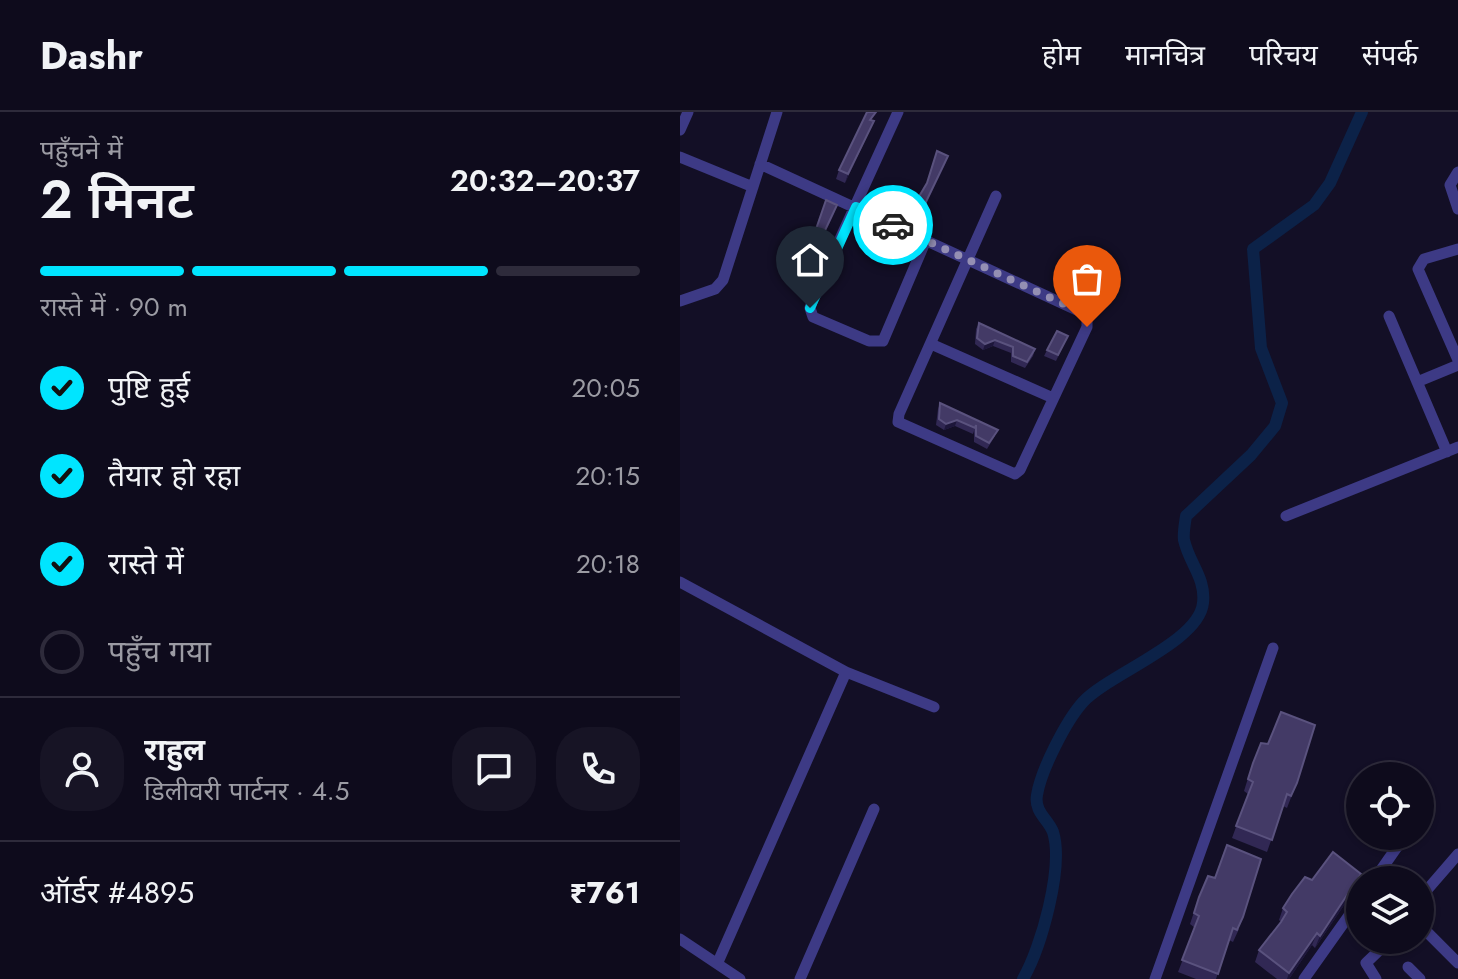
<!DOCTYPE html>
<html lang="hi">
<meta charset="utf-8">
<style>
:root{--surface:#0e0b1c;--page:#171425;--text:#f1f3f6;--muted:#9b9ba3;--line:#2e2b3b;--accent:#00e5ff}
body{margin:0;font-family:Jost,"Noto Sans Devanagari",sans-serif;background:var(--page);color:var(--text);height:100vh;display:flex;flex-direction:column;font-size:30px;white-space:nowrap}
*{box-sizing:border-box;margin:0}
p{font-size:26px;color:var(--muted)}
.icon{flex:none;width:44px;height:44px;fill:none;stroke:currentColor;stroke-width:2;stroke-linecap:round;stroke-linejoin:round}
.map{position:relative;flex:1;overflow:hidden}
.side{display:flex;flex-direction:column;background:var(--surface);width:680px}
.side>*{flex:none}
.tools{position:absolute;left:666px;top:650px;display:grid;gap:16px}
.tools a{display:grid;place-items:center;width:88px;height:88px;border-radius:50%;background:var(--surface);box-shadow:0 2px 6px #0004,0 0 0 2px var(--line);font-size:40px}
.pin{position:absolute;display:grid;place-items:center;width:68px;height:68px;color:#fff;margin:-82px -34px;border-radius:50% 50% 50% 0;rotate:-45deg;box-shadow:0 0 8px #0007}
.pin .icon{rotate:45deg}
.courier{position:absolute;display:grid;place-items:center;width:80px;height:80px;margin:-40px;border:6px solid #00e5ff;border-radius:50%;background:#fff;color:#222;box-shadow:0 2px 10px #0007}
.overview em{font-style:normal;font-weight:600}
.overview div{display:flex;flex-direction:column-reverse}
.overview{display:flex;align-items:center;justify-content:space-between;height:136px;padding:0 40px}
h1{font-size:52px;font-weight:600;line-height:60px}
.bar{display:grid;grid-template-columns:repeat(4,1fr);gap:12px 8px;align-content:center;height:96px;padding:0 40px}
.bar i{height:10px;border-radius:6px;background:var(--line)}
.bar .selected{background:var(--accent)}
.bar p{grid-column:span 4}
.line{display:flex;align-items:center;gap:20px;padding:0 40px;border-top:2px solid var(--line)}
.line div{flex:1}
.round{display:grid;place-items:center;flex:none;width:84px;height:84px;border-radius:32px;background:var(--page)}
ol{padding:0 40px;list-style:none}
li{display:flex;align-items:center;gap:24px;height:88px}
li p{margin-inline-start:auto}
li .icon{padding:8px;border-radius:50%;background:var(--accent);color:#111;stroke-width:4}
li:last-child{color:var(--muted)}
li i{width:44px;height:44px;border:4px solid var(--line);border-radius:50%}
header{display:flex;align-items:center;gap:48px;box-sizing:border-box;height:112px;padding:0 40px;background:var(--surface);border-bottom:2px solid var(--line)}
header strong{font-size:38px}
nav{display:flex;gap:44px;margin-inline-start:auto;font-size:28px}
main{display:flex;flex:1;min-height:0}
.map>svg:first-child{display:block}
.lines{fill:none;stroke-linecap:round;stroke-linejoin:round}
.canal{stroke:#0c2248;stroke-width:12}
.minor{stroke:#3d3a85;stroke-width:11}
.wall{fill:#312854}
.shaded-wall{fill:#1d163a}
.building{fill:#433a66;stroke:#5a527e;stroke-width:2}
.done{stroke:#948fb3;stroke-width:8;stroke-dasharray:0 14.4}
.route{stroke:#00e5ff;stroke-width:10}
</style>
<header>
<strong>Dashr</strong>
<nav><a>होम</a><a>मानचित्र</a><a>परिचय</a><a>संपर्क</a></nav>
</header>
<main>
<section class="side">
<div class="overview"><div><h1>2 मिनट</h1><p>पहुँचने में</p></div><em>20:32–20:37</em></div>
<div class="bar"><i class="selected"></i><i class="selected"></i><i class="selected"></i><i></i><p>रास्ते में · 90 m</p></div>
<ol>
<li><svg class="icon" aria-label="check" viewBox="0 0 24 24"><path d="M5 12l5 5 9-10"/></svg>पुष्टि हुई<p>20:05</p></li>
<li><svg class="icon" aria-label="check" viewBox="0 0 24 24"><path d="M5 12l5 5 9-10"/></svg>तैयार हो रहा<p>20:15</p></li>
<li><svg class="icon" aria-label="check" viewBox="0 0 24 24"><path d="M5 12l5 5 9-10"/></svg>रास्ते में<p>20:18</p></li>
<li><i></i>पहुँच गया</li>
</ol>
<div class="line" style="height:144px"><a class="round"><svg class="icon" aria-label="person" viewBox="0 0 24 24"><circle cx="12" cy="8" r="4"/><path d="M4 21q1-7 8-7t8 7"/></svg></a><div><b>राहुल</b><p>डिलीवरी पार्टनर · 4.5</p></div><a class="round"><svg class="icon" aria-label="chat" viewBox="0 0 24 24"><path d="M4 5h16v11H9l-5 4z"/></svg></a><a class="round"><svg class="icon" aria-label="phone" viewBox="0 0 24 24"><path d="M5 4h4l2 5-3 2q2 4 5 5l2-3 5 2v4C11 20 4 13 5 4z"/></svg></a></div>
<div class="line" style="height:104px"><div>ऑर्डर #4895</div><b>₹761</b></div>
</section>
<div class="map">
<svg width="778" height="867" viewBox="0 0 778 867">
<rect width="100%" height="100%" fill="#130f26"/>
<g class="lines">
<path class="canal" d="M343,867C361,836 384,755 373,720C368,707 354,700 357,683C361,658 386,609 403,590C429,562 519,530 523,491C526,466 509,451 504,428C503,421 505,411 506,404L571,343L595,314L602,291L581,236L573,137L634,93L650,71L682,0"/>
<path class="minor" d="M218,0L134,184L130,196L133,205L189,229H203L246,128
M0,18L8,0
M0,45L73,75
M80,52L401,200L407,204V215L340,358L335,362L218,310L219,302L316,84
M778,60L770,73L778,97
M778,137L744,147L738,157L778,248
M0,189L35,177L43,168L97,0
M709,204L767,340
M251,232L373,286
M737,270L778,253
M606,404L778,335
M0,470L166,560L254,595
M694,768L717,735
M740,786L778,742
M740,813L778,851
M0,827L60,867
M38,850L166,560
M728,855L740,867
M120,867L194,697
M475,867L593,536
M624,867L680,788
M696,867L686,851L710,828"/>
</g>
<path class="wall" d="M193,9L190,18L165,71L156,67L159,58Z
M268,44L240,105L230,102L234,93Z
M157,93L129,155L119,151L122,142Z
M299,211L355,237L353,244L345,256L331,250V241L313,234L303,238L295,232L296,217Z
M388,224L376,249L364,244L367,238Z
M260,291L315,324L307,337L294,330V319L293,322L275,314L264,318L256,313L258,297Z
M569,663L612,683L607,696L603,694L587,740L552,726L568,682L564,679Z
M681,762L677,774L635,836L632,833L609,867H597L575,850L579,838L601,810L599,808L603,796Z
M519,785L559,817L553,830L549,828L536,867H516L498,860L515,816L510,812Z"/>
<path class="shaded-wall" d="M194,9L190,18L165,71L168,62Z
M268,44L265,53L240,105L243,96Z
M157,93L154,102L129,155L132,146Z
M315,228L313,234L303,238L305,232Z
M277,308L275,314L264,318L266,312Z
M681,762L677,774L635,836L640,824Z
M637,821L632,833L609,867H607L609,861Z"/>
<path class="building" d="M187,0H196L190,8L194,9L168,62L159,58Z
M257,39L268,44L243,96L234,93L247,71Z
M146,88L157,93L132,146L122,142L135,120Z
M299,211L355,237L347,250L333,244V235L315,228L305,232L297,226Z
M377,219L388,224L378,243L367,238Z
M260,291L318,318L309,331L296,324V313L295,316L277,308L266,312L259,307Z
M601,600L635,613L617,671L611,684L607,682L592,728L556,714L573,670L568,667L573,651L581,631L588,632Z
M547,733L581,747L563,805L557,818L553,816L538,862L502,848L519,804L514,801L519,785L528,764L535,766Z
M653,740L681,762L640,824L637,821L609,861L579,838L601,810L607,800L603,796L612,782L625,765L632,768Z"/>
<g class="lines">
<path class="done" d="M213,113L401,200L407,204V215"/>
<path class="route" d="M130,196L176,95L213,113"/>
</g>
</svg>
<div class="tools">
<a><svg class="icon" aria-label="locate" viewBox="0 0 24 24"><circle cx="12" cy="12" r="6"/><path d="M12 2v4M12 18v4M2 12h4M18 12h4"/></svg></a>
<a><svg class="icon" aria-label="layers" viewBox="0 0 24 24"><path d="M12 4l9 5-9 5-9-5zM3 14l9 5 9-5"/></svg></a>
</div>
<div class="pin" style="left:407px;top:215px;background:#ea580c"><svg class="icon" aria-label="bag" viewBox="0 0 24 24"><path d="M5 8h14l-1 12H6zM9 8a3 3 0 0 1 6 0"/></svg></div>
<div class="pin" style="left:130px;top:196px;background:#1f2937"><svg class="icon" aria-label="home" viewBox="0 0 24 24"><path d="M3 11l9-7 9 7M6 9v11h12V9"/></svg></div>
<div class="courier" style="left:213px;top:113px"><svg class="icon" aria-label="car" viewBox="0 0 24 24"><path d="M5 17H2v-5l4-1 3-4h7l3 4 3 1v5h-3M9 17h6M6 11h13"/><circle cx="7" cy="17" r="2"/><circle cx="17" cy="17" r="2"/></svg></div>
</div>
</main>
